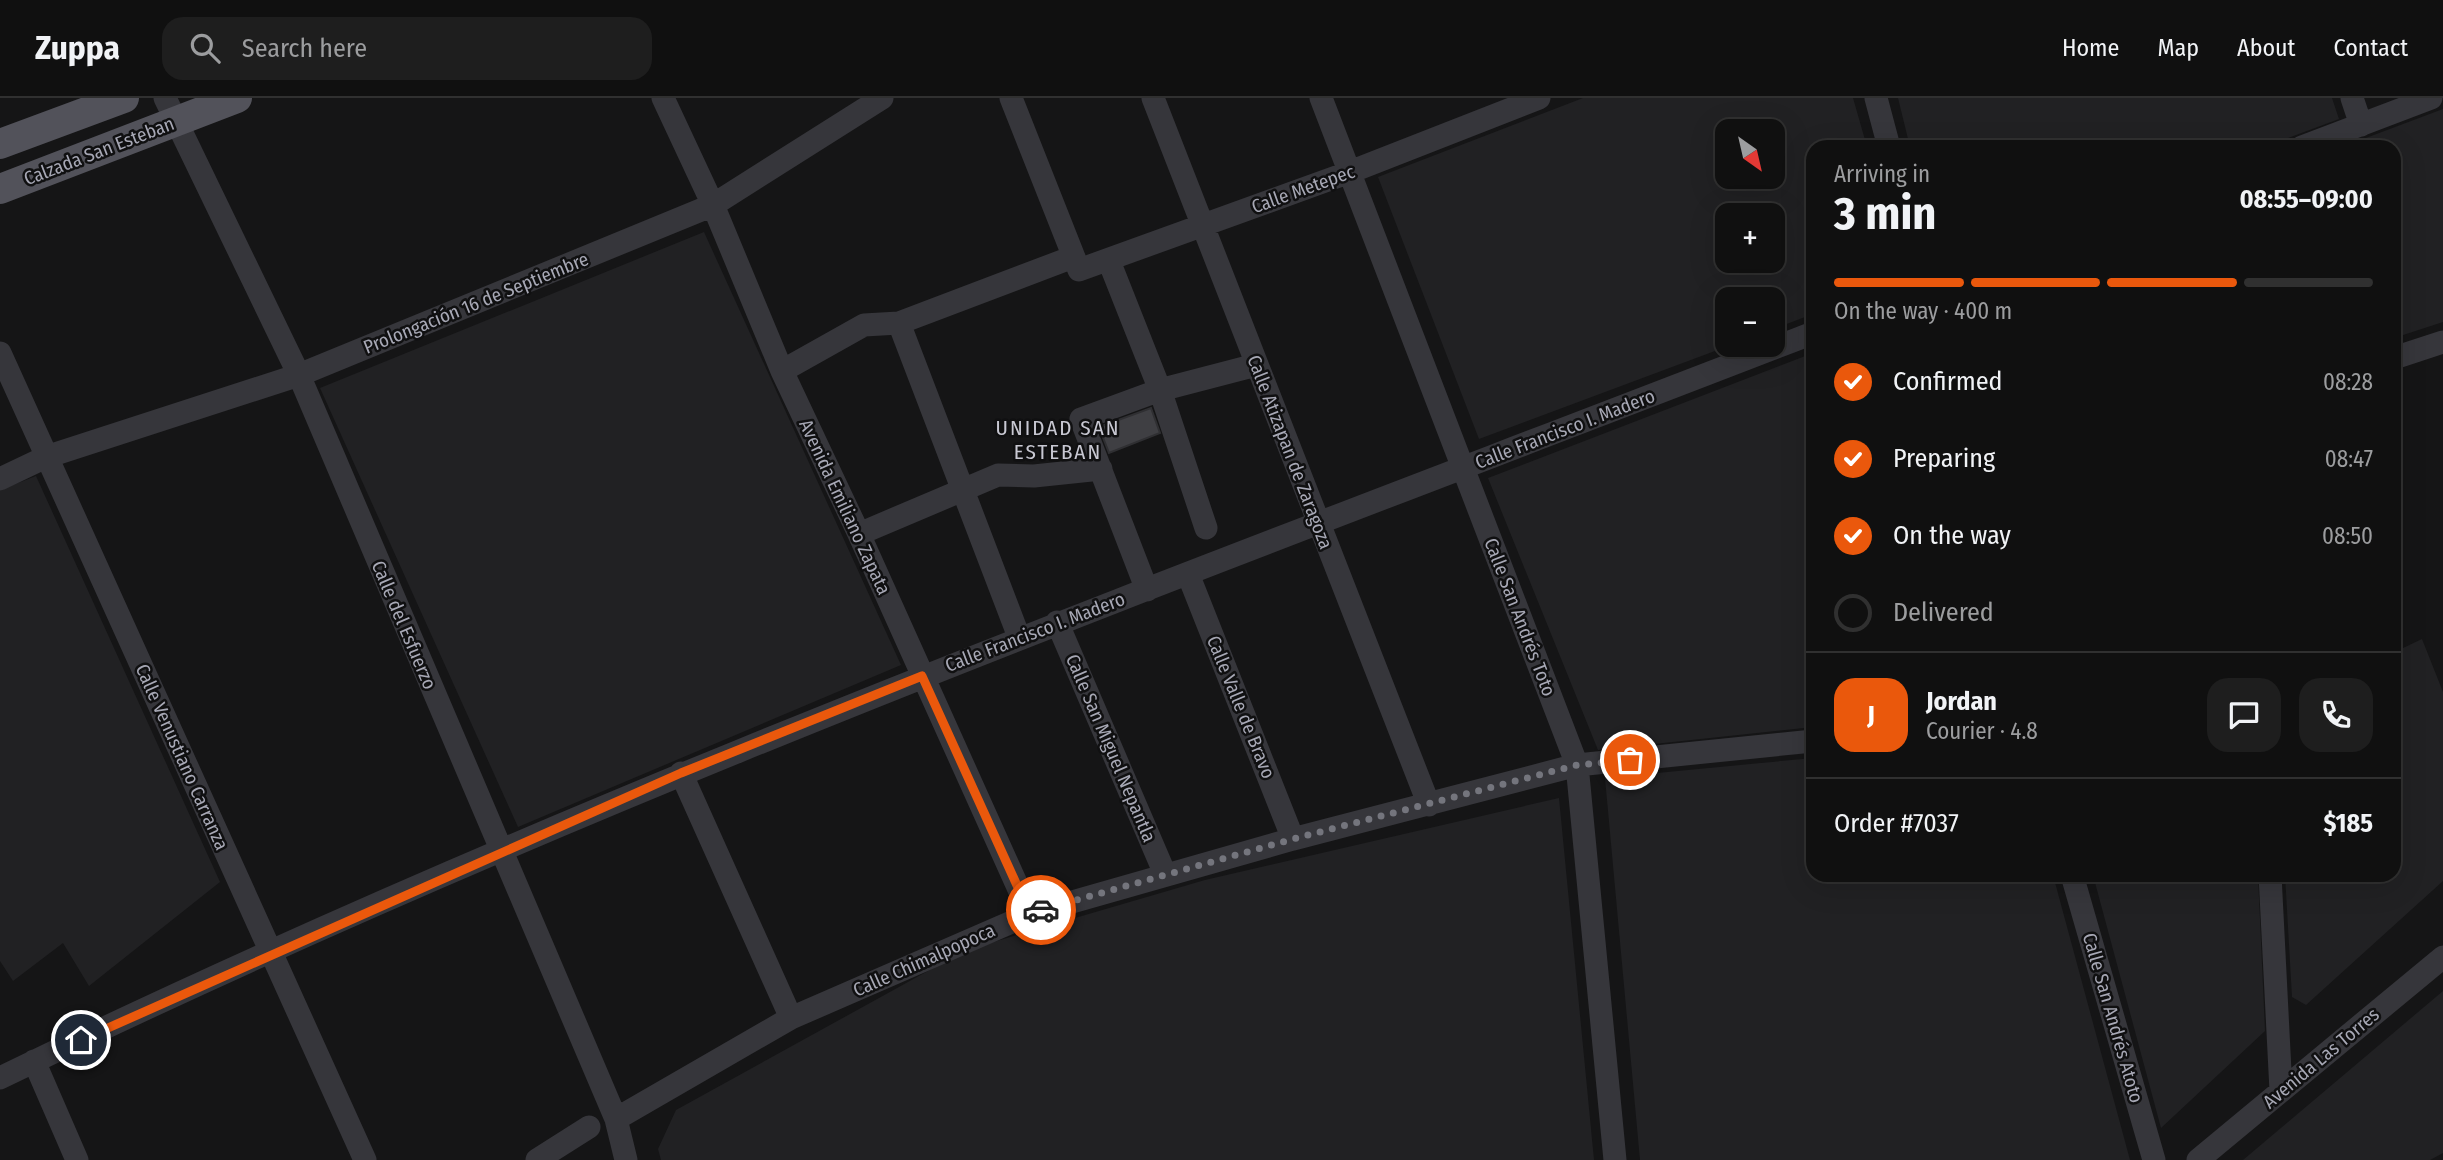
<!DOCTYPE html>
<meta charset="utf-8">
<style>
:root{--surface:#101010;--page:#1e1e1e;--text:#f1f3f6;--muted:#9c9d9f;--line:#303030;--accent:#ea580c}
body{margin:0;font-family:"Fira Sans Condensed",sans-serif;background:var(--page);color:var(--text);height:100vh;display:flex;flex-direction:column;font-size:26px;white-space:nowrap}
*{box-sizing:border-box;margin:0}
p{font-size:23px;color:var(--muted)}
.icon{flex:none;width:38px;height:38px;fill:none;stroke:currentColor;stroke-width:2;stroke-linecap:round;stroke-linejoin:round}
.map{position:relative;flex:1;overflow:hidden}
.side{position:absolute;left:1806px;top:42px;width:595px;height:742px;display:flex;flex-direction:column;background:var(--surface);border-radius:21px;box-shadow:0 7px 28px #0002,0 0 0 2px var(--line)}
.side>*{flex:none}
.needle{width:46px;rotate:146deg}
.controls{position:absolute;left:1715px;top:21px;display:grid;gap:14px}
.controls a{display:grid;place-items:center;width:70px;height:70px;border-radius:14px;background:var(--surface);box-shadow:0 7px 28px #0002,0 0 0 2px var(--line);font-size:35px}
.pin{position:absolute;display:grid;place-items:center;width:60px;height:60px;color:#fff;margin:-30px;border:4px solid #fff;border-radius:50%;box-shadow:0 2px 7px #0007}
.courier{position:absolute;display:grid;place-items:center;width:70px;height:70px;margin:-35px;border:5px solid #ea580c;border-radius:50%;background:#fff;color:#222;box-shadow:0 2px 9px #0007}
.headline em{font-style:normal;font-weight:700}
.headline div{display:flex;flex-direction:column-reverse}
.headline{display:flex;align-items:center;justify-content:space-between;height:119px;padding:0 28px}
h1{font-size:46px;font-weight:700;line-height:52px}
.bar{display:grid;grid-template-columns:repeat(4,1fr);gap:10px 7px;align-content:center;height:84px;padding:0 28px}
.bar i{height:9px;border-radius:5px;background:var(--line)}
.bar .on{background:var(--accent)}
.bar p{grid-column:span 4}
.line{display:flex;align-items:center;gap:18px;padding:0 28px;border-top:2px solid var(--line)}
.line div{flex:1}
.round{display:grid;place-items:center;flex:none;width:74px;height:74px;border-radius:21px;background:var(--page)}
ol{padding:0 28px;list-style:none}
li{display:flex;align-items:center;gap:21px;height:77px}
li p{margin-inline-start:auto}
li .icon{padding:7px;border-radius:50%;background:var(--accent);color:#fff;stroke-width:4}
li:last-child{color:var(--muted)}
li i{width:38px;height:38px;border:4px solid var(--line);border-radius:50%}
header{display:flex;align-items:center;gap:42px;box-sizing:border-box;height:98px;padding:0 35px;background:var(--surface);border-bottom:2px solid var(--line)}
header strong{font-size:33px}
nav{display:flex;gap:38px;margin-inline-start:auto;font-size:24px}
.search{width:490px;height:63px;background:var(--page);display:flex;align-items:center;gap:18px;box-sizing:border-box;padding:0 24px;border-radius:21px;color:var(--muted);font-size:26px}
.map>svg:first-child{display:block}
.built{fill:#212123;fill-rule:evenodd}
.building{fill:#3f3f43;stroke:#2f2f32;stroke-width:2}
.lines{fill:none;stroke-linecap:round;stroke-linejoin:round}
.minor{stroke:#36363b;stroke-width:23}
.major{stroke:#52525a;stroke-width:30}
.done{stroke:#74757d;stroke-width:7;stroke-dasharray:0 12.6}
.route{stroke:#ea580c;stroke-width:9}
.labels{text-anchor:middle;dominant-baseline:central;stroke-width:5;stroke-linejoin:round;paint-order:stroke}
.street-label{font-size:19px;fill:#a7a8b5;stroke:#101011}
.neighbourhood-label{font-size:21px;letter-spacing:2px;fill:#c8c8d2;stroke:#101011}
</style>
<header>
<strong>Zuppa</strong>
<div class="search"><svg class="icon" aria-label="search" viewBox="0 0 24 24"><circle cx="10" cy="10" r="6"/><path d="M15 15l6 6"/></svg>Search here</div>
<nav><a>Home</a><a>Map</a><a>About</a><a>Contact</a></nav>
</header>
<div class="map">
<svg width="2443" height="1062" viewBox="0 0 2443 1062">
<rect width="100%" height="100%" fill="#151516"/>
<path class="built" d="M1583,0H1853L1867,49H1813V216L1773,231V201H1727V247H1731L1479,341L1378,79ZM1727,33H1773V79H1727ZM1727,117H1773V163H1727Z
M1898,0H2332L2339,21L2264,49H1910Z
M2443,11V224L2394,240V49H2342Z
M704,134L901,567L518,729L320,290Z
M1813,255V629L1598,652L1488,380Z
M36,378L220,784L89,888L63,845L13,883L0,863V392Z
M2422,541L2443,594V783L2306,907L2292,899L2285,777H2394V547L2401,551Z
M1813,660V777H2053L2130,1062H1640L1605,680Z
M1559,700L1594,1062H661L658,1051L676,1012L966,852L1205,782Z
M2093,777H2258L2265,933L2161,1030Z
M2443,893V1055L2430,1062H2243Z"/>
<path class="building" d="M1151,310L1160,335L1109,355L1099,329Z"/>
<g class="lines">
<path class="minor" d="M165,0L299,277L616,1021L626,1062
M663,0L713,107L782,273L859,436L1030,816
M1011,0L1079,172L1350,74L1539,0
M1153,0L1429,707
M1321,0L1577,667L1615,1062
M1876,0L1889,49
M2352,0L2361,27
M2302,49L2431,0
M1109,163L1160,292L1206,430
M899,225L1019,539
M0,255L365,1062
M2394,260L2443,244
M782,273L864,227L899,225L1073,159
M0,381L46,359L299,277L713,107L882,0
M859,436L998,377L1034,378L1101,371
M1188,476L1293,741
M1147,492L1081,321L1160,292L1256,267
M1057,524L1165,776
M681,675L791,920
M2072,777L2154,1062
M2270,777L2281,993
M34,963L77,1062
M0,980C588,694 1204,471 1813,235
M616,1021L791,920L1030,816L1293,741L1577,667L1813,643
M537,1062L589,1029
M2198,1062L2443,859"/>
<path class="major" d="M0,46L124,0
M0,91L237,0"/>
</g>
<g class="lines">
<path class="done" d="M1041,812L1293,741L1577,667L1630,662"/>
<path class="route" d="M81,942L681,675L922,578L1030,816L1041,812"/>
</g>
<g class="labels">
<g class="street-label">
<text transform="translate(99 53) rotate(-21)">Calzada San Esteban</text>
<text transform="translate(1303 91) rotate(-20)">Calle Metepec</text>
<text transform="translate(476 205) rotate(-22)">Prolongación 16 de Septiembre</text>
<text transform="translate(1565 331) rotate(-21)">Calle Francisco I. Madero</text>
<text transform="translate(1290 354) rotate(69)">Calle Atizapan de Zaragoza</text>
<text transform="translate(845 409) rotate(65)">Avenida Emiliano Zapata</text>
<text transform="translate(1520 519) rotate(69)">Calle San Andrés Toto</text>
<text transform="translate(404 527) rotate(67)">Calle del Esfuerzo</text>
<text transform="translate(1035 534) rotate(-21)">Calle Francisco I. Madero</text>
<text transform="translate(1241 609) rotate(68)">Calle Valle de Bravo</text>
<text transform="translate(1111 650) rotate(67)">Calle San Miguel Nepantla</text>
<text transform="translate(182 659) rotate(66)">Calle Venustiano Carranza</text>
<text transform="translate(924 862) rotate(-24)">Calle Chimalpopoca</text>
<text transform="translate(2113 920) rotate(74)">Calle San Andrés Atoto</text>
<text transform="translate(2321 960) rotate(-40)">Avenida Las Torres</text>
</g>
<g class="neighbourhood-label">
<text x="1058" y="330">UNIDAD SAN<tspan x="1058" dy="24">ESTEBAN</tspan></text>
</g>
</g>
</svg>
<div class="controls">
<a><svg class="needle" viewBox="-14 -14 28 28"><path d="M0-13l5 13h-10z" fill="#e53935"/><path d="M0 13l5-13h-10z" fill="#9c9d9f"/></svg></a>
<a>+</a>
<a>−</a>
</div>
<div class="pin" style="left:1630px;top:662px;background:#ea580c"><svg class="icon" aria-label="bag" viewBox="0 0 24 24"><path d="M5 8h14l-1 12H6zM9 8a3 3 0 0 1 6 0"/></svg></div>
<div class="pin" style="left:81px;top:942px;background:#1f2937"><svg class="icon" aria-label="home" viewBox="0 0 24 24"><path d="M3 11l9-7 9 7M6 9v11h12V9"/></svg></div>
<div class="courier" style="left:1041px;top:812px"><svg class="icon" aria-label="car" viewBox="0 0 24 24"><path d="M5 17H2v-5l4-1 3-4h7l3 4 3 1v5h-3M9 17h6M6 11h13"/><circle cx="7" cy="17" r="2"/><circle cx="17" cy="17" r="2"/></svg></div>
<section class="side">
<div class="headline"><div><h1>3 min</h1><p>Arriving in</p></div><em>08:55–09:00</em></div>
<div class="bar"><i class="on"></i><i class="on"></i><i class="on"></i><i></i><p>On the way · 400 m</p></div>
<ol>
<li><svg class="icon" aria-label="check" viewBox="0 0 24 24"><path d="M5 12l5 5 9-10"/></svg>Confirmed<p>08:28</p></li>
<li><svg class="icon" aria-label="check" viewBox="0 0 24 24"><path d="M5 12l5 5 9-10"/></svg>Preparing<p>08:47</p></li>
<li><svg class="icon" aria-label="check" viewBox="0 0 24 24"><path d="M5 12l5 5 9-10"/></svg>On the way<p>08:50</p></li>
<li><i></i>Delivered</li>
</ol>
<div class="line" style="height:126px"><b class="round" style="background:var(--accent);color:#fff">J</b><div><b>Jordan</b><p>Courier · 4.8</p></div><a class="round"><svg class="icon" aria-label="chat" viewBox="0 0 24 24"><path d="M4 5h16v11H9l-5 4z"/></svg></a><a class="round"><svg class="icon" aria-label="phone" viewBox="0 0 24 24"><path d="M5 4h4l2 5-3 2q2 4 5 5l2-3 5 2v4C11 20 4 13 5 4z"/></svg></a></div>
<div class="line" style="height:91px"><div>Order #7037</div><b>$185</b></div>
</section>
</div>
